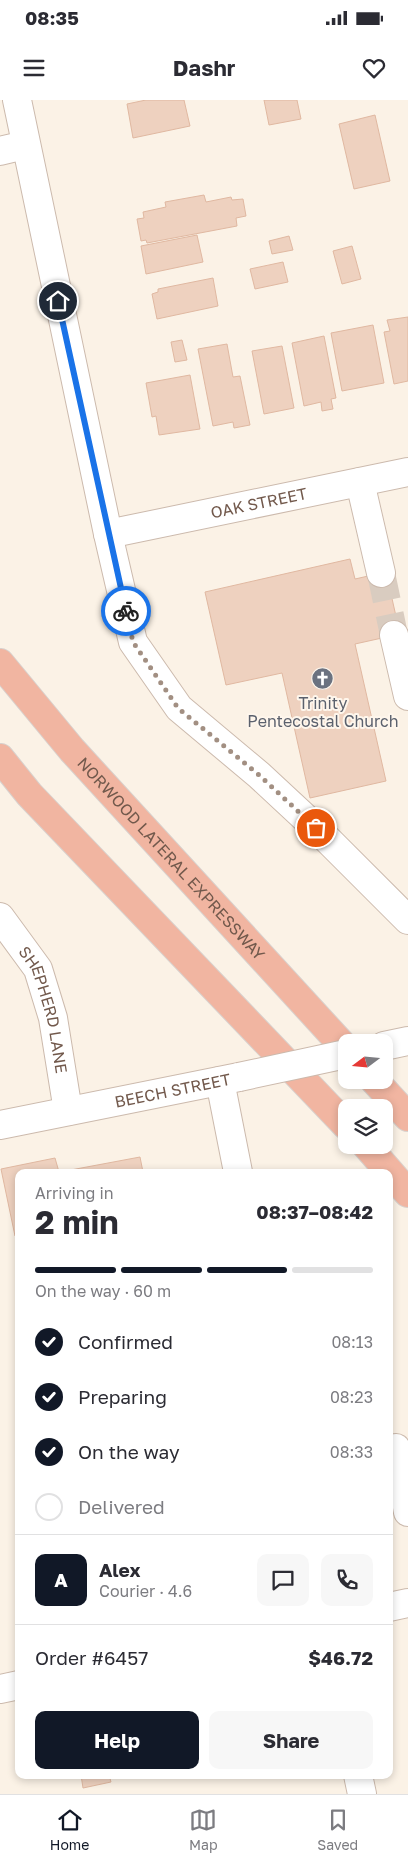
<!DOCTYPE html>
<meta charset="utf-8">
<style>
:root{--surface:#fff;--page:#f7f7f7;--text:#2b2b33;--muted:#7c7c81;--line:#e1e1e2;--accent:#111827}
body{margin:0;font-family:"Golos Text",sans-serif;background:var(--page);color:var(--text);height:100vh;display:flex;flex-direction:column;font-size:19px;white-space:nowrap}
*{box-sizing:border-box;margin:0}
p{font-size:16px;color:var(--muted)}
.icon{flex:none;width:28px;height:28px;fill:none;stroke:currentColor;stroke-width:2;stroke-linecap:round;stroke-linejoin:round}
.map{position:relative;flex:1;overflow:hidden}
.drawer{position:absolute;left:15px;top:1069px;width:378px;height:610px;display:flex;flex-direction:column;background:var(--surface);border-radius:10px;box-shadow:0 2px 8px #0003}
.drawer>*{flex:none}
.needle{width:32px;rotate:254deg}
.tools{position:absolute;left:338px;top:934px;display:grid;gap:10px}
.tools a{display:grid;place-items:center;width:55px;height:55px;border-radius:10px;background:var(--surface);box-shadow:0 2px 8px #0003;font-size:25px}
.pin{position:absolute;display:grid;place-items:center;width:42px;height:42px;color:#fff;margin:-21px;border:2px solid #fff;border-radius:50%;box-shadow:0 1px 5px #0007}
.courier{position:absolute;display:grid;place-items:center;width:50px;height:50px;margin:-25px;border:4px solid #1a73e8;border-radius:50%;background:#fff;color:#222;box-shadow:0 1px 6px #0007}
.overview em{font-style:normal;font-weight:700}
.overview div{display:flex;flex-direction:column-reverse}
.overview{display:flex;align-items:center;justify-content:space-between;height:85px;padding:0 20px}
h1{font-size:32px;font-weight:700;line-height:38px}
.bar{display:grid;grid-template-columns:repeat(4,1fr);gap:8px 5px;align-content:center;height:60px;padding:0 20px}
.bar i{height:6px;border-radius:4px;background:var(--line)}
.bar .active{background:var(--accent)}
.bar p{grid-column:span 4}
.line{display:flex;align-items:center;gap:12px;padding:0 20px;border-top:1px solid var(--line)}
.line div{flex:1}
.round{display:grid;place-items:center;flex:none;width:52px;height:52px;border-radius:10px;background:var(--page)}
ol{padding:0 20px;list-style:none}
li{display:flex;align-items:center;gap:15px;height:55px}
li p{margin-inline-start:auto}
li .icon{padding:5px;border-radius:50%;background:var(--accent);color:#fff;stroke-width:4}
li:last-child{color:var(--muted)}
li i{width:28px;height:28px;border:2px solid var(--line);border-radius:50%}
.button{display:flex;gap:10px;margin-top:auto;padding:10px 20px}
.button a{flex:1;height:58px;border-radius:10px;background:var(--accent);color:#fff;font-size:20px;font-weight:700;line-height:58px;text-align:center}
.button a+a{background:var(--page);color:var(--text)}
.status{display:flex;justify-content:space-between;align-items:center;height:35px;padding:0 25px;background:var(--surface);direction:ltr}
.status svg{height:14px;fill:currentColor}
header{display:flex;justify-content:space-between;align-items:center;height:65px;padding:0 20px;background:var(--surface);font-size:22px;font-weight:700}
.dock{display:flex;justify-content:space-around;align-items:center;height:70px;border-top:1px solid var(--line);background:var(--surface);font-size:14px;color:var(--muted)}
.dock a{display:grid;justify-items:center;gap:2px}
.dock .active{color:var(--accent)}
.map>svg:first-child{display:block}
.building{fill:#eed1bf;stroke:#e0b8a1}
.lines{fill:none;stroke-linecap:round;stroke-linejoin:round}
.minor-tunnel{stroke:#d9ccc0;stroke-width:28;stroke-dasharray:28 14;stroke-linecap:butt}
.minor-casing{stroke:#ccbaad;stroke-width:30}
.highway-casing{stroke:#d8d1cd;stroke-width:30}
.minor{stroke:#fff;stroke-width:28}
.highway{stroke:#f1b5a1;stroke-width:28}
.minor-bridge-casing{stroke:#ccbaad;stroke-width:30;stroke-linecap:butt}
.minor-bridge{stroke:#fff;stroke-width:28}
.done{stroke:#a28f82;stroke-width:5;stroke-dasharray:0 9}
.route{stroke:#1a73e8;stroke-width:6}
.labels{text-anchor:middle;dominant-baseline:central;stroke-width:4;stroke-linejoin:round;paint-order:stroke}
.street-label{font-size:16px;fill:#72594c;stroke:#fef6ec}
.worship-label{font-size:16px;fill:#5b616d;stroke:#fef6ec}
</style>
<div class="status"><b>08:35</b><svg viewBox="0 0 49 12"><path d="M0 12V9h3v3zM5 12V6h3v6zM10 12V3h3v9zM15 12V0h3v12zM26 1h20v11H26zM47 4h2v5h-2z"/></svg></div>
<header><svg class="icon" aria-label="menu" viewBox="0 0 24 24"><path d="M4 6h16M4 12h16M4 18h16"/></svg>Dashr<svg class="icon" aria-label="heart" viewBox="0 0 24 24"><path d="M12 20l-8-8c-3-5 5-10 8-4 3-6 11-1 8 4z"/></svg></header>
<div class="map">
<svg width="408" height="1694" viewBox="0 0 408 1694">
<rect width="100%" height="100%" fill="#fbf2e6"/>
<path class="building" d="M146,0H184L190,26L133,38L127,4Z
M264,0H297L301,19L269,25Z
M375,15L390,81L354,89L339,24Z
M204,95L206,102L231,97L232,100L243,99L246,116L236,118L237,126L147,143L146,140L141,141L137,119L144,118L143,112L166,107L165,102Z
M197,135L203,162L146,174L141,146Z
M289,136L293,150L272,154L269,141Z
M352,146L361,179L342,184L333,151Z
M283,162L288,182L255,189L250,169Z
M213,178L218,206L157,219L152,194L158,192V189Z
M408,217V281L394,284L384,232L390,231L387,220Z
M373,225L384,283L342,291L331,233Z
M324,236L336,298L331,299L333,309L322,311L321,302L304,306L292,243Z
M182,240L187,260L175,262L171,242Z
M227,244L233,277L240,276L250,325L234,328L233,322L213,326L198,249Z
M282,246L294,308L264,314L252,251Z
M190,275L200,329L159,335L156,316L152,317L146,283Z
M350,459L355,479L386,472L400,534L355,544L386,681L310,698L282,573L226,585L205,492Z
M140,1057L143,1072H60Z
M55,1058L59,1072H19V1135L15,1136L1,1069Z
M81,1675H109L111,1682L83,1688Z"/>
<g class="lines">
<path class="minor-tunnel" d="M381,473L394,535"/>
<defs>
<g id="minor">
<path d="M17,0L108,434L133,542L179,608L259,675L316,728L408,820"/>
<path d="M0,51L25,45"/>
<path d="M360,382L381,473"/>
<path id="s1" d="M108,434L408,372"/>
<path d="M394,535L408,596"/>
<path id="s2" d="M0,817L38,869L53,918L68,1011"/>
<path d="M384,946L408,941"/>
<path d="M220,981L238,1072"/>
<path id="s3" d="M0,1025L239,977"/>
<path d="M396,1348L408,1412"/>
<path d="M389,1507L408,1503"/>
<path d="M0,1589L19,1585"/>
<path d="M358,1675L362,1694"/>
</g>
<g id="highway">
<path id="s4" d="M0,563L72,650L346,949"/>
<path d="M0,658L29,694L346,1025"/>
<path d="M374,980L408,1017"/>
<path d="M366,1045L408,1093"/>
</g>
</defs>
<use href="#minor" class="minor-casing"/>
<use href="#highway" class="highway-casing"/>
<use href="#minor" class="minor"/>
<use href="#highway" class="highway"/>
<defs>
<path id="minor-bridge" d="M239,977L346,954"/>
</defs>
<use href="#minor-bridge" class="minor-bridge-casing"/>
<use href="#minor-bridge" class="minor-bridge"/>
</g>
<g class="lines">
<path class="done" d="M126,511L133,542L178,608L259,675L316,728"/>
<path class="route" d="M58,201L126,511"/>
</g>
<defs>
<symbol id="church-disc" viewBox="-11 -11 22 22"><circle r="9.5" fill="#6b7280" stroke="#fef6ec"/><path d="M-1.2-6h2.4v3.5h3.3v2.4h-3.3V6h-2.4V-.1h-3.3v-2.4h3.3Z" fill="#fff"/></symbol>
</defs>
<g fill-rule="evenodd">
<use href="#church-disc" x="310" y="566" width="25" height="25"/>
</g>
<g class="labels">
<g class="street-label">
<text stroke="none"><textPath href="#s1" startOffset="154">OAK STREET</textPath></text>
<text stroke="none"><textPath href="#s4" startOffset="260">NORWOOD LATERAL EXPRESSWAY</textPath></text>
<text stroke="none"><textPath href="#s2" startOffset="105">SHEPHERD LANE</textPath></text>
<text stroke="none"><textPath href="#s3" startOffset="176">BEECH STREET</textPath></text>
</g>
<g class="worship-label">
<text x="323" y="603">Trinity<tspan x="323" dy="18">Pentecostal Church</tspan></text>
</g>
</g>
</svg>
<div class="tools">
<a><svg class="needle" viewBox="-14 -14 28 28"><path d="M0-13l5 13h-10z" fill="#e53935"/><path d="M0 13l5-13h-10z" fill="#7c7c81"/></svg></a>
<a><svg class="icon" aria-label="layers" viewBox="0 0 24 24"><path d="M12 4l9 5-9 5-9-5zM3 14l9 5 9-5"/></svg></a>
</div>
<div class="pin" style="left:316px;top:728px;background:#ea580c"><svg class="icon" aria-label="bag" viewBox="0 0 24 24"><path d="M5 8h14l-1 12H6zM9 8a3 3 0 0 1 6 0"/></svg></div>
<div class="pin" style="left:58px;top:201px;background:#1f2937"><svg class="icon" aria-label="home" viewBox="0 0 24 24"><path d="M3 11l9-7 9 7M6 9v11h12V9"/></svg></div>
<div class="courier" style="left:126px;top:511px"><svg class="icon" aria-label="bike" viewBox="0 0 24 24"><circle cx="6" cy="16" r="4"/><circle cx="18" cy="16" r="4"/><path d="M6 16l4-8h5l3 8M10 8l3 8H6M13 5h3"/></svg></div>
<section class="drawer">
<div class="overview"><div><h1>2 min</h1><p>Arriving in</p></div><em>08:37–08:42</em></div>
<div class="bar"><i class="active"></i><i class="active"></i><i class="active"></i><i></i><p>On the way · 60 m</p></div>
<ol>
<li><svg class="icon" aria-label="check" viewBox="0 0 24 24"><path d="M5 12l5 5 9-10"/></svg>Confirmed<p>08:13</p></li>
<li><svg class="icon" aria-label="check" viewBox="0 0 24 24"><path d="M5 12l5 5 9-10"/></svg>Preparing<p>08:23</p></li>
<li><svg class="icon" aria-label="check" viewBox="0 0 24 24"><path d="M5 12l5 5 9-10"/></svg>On the way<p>08:33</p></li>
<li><i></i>Delivered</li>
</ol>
<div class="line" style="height:90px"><b class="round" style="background:var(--accent);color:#fff">A</b><div><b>Alex</b><p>Courier · 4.6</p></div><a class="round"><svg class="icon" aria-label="chat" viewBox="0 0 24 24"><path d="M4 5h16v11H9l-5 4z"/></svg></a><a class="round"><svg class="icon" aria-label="phone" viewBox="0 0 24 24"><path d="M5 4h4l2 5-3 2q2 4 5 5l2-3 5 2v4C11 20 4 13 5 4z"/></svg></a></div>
<div class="line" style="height:65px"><div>Order #6457</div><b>$46.72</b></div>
<div class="button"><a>Help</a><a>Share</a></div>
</section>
</div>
<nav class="dock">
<a class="active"><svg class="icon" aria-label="home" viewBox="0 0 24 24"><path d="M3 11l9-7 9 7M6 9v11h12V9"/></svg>Home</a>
<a><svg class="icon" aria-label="map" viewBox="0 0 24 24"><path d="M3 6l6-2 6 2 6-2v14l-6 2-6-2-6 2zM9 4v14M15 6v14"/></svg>Map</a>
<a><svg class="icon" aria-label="saved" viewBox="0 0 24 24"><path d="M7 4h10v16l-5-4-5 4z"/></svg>Saved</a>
</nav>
